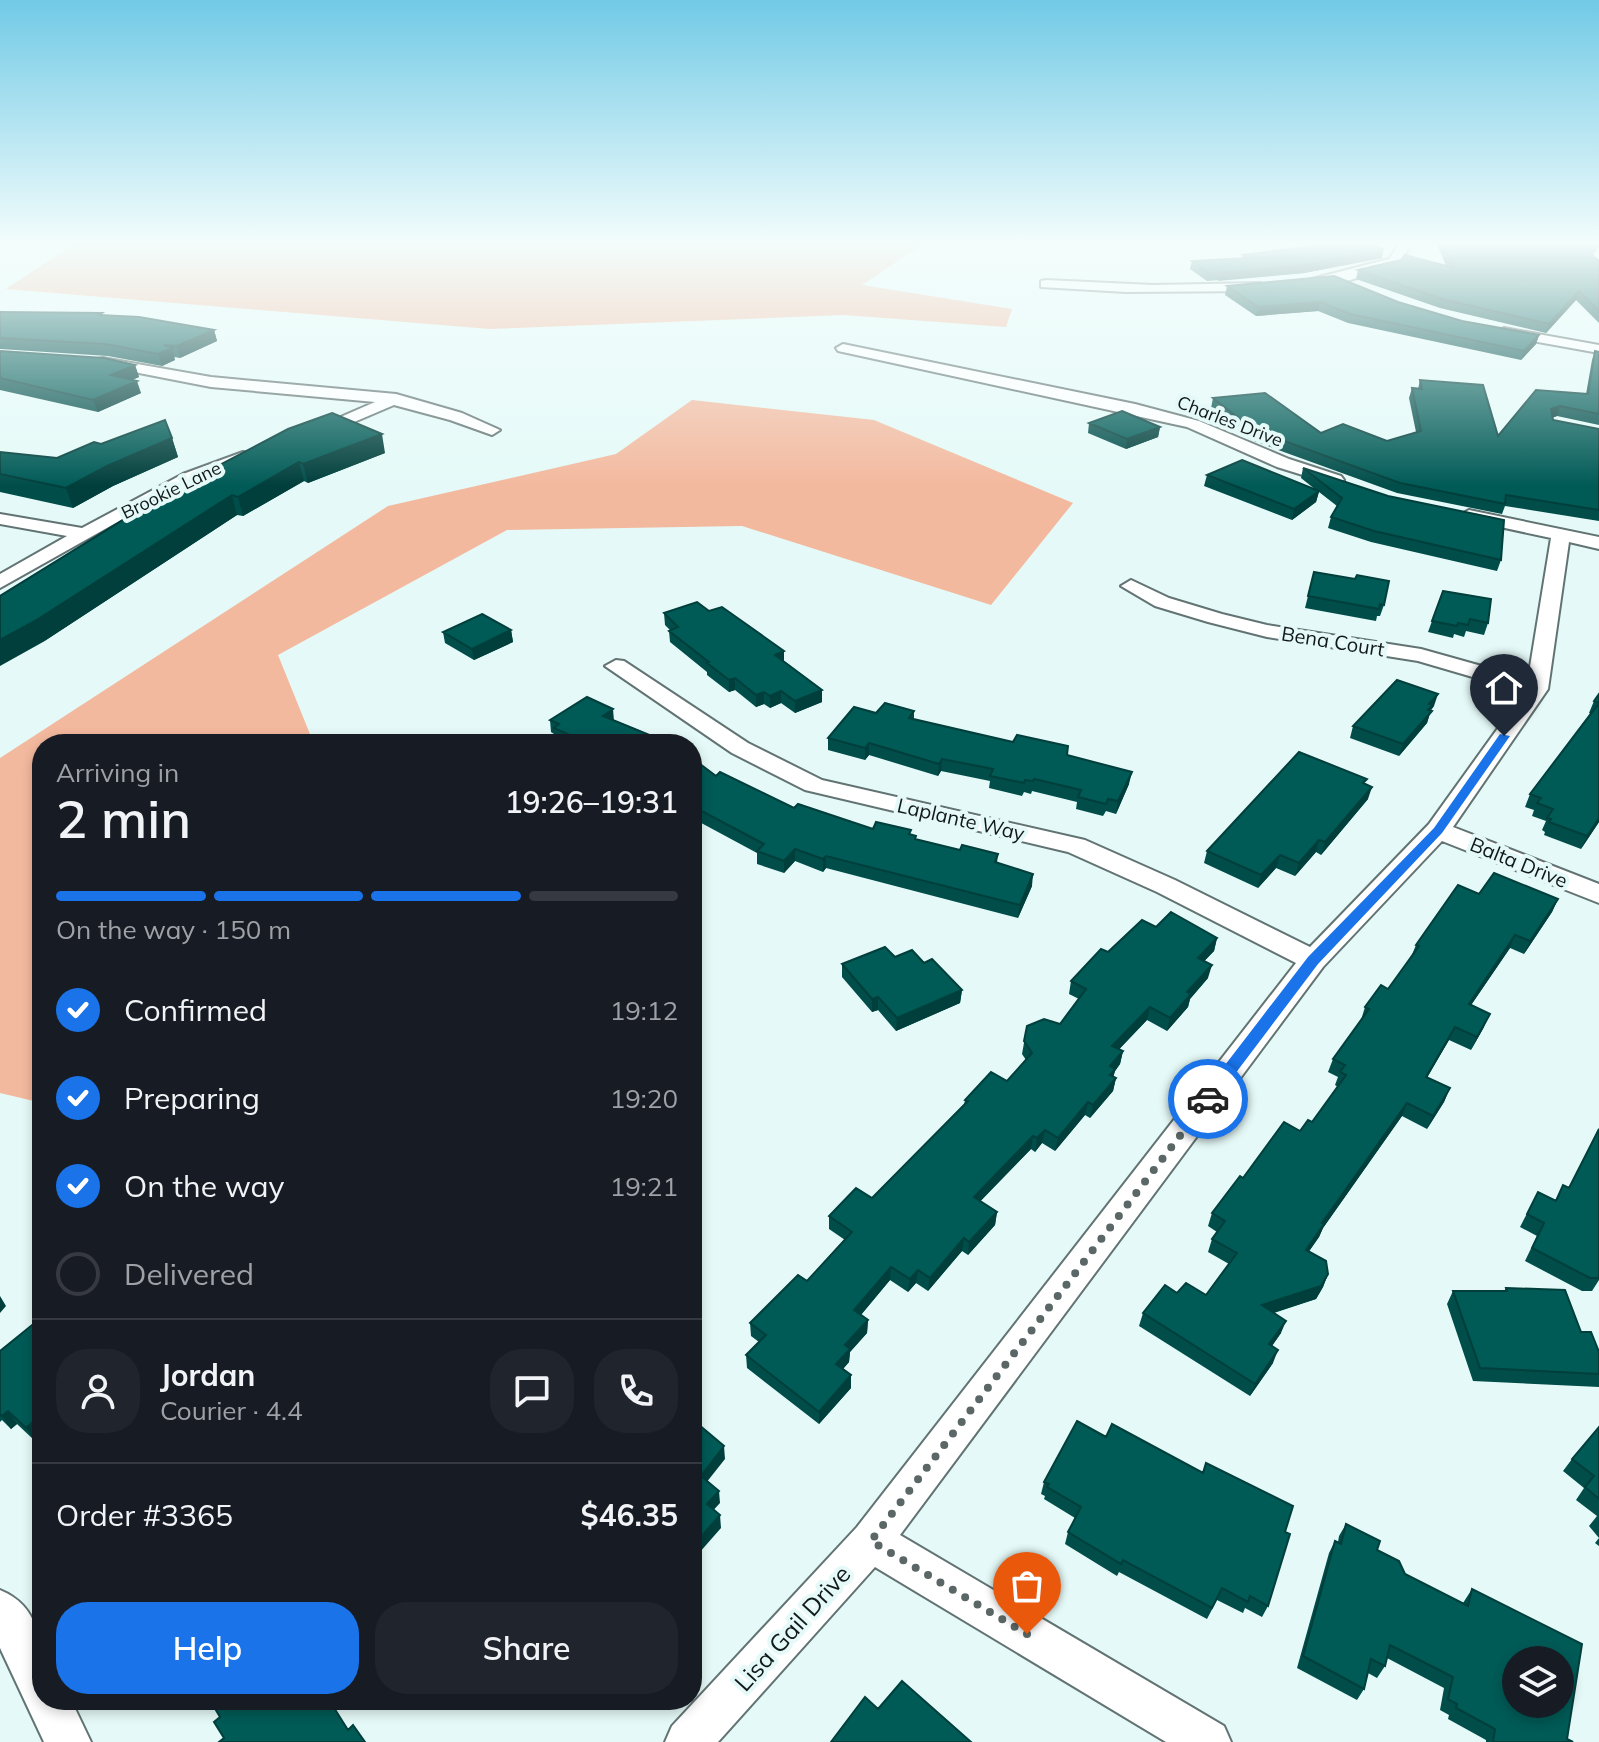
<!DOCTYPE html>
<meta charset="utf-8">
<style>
:root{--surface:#171b24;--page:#20242c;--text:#f1f3f6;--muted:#9ea1a6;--line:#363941;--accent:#1a73e8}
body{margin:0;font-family:Mulish,sans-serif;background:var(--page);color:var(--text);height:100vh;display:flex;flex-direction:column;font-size:30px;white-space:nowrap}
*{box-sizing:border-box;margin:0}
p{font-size:26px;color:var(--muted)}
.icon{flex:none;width:44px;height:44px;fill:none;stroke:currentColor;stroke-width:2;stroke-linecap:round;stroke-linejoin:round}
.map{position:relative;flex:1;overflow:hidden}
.details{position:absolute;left:32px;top:734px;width:670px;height:976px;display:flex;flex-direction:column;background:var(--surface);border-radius:32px;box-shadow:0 4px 12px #0003}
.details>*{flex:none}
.controls{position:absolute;left:1502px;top:1646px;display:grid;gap:16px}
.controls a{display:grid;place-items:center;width:72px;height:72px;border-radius:50%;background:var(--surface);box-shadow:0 4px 12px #0003;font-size:40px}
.pin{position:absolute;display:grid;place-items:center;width:68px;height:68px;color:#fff;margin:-82px -34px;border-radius:50% 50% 50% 0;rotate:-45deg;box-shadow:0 0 8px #0007}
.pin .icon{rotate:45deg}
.courier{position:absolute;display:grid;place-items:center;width:80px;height:80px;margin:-40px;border:6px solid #1a73e8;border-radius:50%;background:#fff;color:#222;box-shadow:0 2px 10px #0007}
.overview em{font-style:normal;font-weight:600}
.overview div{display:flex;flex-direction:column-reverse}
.overview{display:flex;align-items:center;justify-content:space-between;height:136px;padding:0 24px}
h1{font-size:52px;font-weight:600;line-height:60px}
.bar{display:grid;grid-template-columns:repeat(4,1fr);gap:12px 8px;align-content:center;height:96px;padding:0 24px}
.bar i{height:10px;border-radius:6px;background:var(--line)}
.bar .on{background:var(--accent)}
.bar p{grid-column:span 4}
.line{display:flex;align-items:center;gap:20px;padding:0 24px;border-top:2px solid var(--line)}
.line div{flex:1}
.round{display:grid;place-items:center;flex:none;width:84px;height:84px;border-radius:32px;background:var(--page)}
ol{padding:0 24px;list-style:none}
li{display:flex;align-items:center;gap:24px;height:88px}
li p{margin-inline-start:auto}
li .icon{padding:8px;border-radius:50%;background:var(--accent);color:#fff;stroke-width:4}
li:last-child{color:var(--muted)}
li i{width:44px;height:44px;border:4px solid var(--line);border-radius:50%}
.primary-button{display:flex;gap:16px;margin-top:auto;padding:16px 24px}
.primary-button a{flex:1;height:92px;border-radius:32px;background:var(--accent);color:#fff;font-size:32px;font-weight:600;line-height:92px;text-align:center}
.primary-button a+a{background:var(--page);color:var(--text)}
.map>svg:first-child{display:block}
.green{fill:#f3b99e}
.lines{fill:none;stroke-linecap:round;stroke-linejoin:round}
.street-casing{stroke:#617372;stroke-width:4}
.street{fill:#fff;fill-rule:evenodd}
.wall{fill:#004d4a}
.shaded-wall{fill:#003f3c}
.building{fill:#005a56;stroke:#003f3c;stroke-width:2;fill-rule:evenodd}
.route{fill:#1a73e8}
.done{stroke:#5b6766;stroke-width:8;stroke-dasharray:0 14.4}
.labels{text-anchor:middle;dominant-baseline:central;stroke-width:8;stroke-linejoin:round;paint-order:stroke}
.far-street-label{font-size:18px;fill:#111818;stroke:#e5faf8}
.street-label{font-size:20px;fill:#111818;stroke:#e5faf8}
.near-street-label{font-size:24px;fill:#111818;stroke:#e5faf8}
</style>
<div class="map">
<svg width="1599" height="1742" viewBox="0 0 1599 1742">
<rect width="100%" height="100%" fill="#e5faf8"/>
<path class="green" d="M77,242H926L862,285L1012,309L1006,327L844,315L490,329L6,289Z
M692,400L874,420L1073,503L991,605L742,526L507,530L278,655L314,744H42V1103L0,1093V758L388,506L616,454Z"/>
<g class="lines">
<defs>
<path id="street" d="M1396,242H1408L1410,246L1398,265C1377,271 1318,295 1300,282L1389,259L1398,246Z
M1046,280L1153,285L1260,283L1267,287L1260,291L1126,292L1041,287V281Z
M1504,328L1599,345V353L1499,335L1497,332Z
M843,344L1135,404L1199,421L1289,459L1341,476L1344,480L1335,485L1277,467L1187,427L838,351L836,348Z
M103,358L211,377L396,394L462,413L500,430L492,435L450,420L394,405L319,437L311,432L313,429L375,402L211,387L98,365V359Z
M243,452L249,453L251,457L249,461L146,506L0,588V574L67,536L0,524V514L82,528L183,474Z
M1469,510L1599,537V549L1569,542L1548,689L1453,827L1599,884V903L1442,841L1323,967L900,1535L1224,1726L1231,1742H1166L875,1567L718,1742H665L672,1726L857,1527L1296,963L1157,892L1068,852L805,790L732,753L605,666L616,660L624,661L748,743L822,780L1085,840L1175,880L1310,947L1429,824L1524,692L1418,661L1267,637L1208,622L1155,606L1121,586L1131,580L1169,598L1222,614L1267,625L1421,649L1528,679L1551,538L1463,519L1460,515Z
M0,1590C47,1609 42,1658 42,1700H71L91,1742H44L0,1648Z"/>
</defs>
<use href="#street" class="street-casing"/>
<use href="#street" class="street"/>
</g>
<path class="wall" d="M1436,242H1599L1592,255L1599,261V323L1576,300L1546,333L1440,308L1356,279L1358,270L1446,266Z
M1369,245L1382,258L1304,273L1207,281L1190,269L1192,261L1242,258L1243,255Z
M1227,286L1398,302L1462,321L1539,335L1536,344L1521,360L1348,323L1318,311L1256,316L1225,295Z
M0,312L102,313L103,315L214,330L217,341L180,358L174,357L175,360L162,366L108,356L0,349Z
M0,351L135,365L139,377L132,380L141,393L98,412L0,390Z
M1595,351L1599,352V425L1557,416L1552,418L1553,420L1599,429V521L1505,506L1502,514L1397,493L1251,440L1211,408L1213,398L1321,433L1387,441L1416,432L1409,398L1412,388L1418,389L1420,380L1498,436L1586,394L1592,360Z
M1089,423L1160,427L1158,437L1126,449L1088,433Z
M288,429L385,453L308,483L304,481L243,516L237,515L43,642Z
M172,438L178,457L113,486L73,508L0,492V452L57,458L101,444Z
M1303,468L1501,560L1497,571L1371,542L1328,528L1331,517L1337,506L1319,492L1316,502L1292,520L1204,486L1207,475L1316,490L1301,478Z
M1314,572L1355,579L1384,605L1380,616H1377L1376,621L1305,608Z
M1443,591L1488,623L1484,635L1466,631L1464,637L1454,634L1453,638L1428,632Z
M709,611L784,661L822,690V702L795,713L781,703L770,708L764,704L756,707L735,690L729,692L707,675V672L670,642L669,631L670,630L665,625L664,613Z
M511,630L513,642L474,660L445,643L443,632Z
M1599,694V822L1581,849L1544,835L1545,832L1542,830L1546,821L1532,816L1534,810L1525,807L1530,794L1591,714L1589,713L1594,701Z
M1434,706L1431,710L1427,723L1399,756L1350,738L1353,726Z
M914,711V719L1067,755L1129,784L1116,814L1106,811L1103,816L1076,809L1077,802L1032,791L1031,794L1024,792L1022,796L989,788L990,781L941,771L938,776L869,755L865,760L828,750V738L876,713Z
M550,720H614L673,744H565L555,740L554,734L551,732Z
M692,758L716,776L794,808L873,829L911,830L910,834L916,836V839L960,850L998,854L997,863L1032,886L1018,918L826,868L823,872L795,861L784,873L757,864V853L692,818Z
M1365,784L1368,799L1321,855L1316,852L1295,876L1276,868L1258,888L1204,863L1207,851Z
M1479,894L1558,899L1552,912L1524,954L1510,948L1471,1005L1484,1027L1471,1050L1449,1040L1427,1077L1450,1088L1444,1102L1427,1129L1402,1116L1323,1228L1319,1237L1309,1251L1328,1274L1323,1287L1316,1299L1274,1313L1281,1333L1272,1346L1273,1363L1250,1396L1139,1326L1143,1313L1177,1293L1206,1295L1229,1264L1208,1252L1212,1239L1217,1232L1208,1226L1212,1213L1243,1178L1312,1122L1338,1087L1335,1085L1338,1077L1328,1072L1333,1059L1361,1020L1365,1007L1388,989L1411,957L1416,945Z
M1156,927L1217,938L1214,951L1204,961L1208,978L1190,999L1188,1007L1167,1031L1147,1020L1119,1049L1123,1051L1120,1064L1115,1071L1113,1077L1116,1078L1113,1091L1090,1118L1085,1115L1055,1151L1042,1143L1035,1152L1031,1149L980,1201L997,1212L995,1225L968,1255L962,1251L928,1291L916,1283L908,1292L890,1280L861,1315L868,1320L867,1333L850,1352L849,1362L843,1369L851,1375V1388L819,1424L747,1368L746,1355L759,1342L751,1336L750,1323L807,1281L845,1240L829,1229V1216L872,1198L964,1105L965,1100L1007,1081L1026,1060L1022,1054L1027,1026L1060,1024L1079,999L1069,994L1071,981L1108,952Z
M895,957L924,963L962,990L960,1003L896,1031L878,1010L872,1012L842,977V964Z
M1599,1128V1280L1592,1291H1582L1525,1261L1537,1236L1520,1227L1538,1192L1555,1201L1563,1185L1569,1188Z
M1506,1288L1599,1352V1387L1473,1381L1447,1304L1453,1291H1504Z
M0,1351L34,1440L17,1424L11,1429L2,1420L0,1422Z
M1599,1427V1546L1595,1543L1599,1538L1589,1526L1597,1516L1576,1500L1584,1488L1563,1471L1572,1459Z
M1106,1437L1285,1532L1268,1606L1262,1617L1245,1608L1243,1613L1217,1600L1207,1619L1119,1572L1117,1576L1065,1544L1068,1532L1075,1518L1044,1499L1045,1496L1041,1494L1044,1482Z
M1346,1524L1405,1574L1463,1603L1472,1589L1567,1739L1573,1742H1486V1740L1448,1719L1449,1715L1440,1710L1444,1688L1387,1658L1385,1666L1377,1678L1368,1673L1364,1689L1357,1700L1297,1668L1329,1553L1335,1541L1338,1542L1339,1536Z"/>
<path class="shaded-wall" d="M1599,242V247L1587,261L1590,253Z
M1384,249L1382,258L1304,273L1218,281L1220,273Z
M1579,291L1576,300L1546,333L1549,324Z
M1320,302L1318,311L1256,316L1258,307Z
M214,330L217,341L180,358L177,346Z
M1539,335L1536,344L1521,360L1524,351Z
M172,348L175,360L162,366L158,354Z
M135,365L139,377L115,387L111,375Z
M137,381L141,393L98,412L93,400Z
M1560,406L1557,416L1548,419L1551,409Z
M1160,427L1158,437L1126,449L1127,439Z
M382,434L385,453L308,483L303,464Z
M172,438L178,457L113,486L73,508L66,488L107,466Z
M299,462L304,481L243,516L238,497Z
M1319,491L1316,502L1292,520L1294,509Z
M232,495L237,515L43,642L0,666V640Z
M511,630L513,642L474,660L472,649Z
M784,651V663L775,655Z
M735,678V690L729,692V680Z
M822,690V702L795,713V701Z
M781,691V703L770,708V696Z
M764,692V704L756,707V695Z
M1438,694L1434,706L1431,710L1427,723L1399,756L1403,744L1429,704Z
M613,709L614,721L603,716Z
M869,743V755L865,760V748Z
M942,759L941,771L938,776L939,764Z
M1132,772L1129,784L1116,814L1118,801Z
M1372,787L1368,799L1321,855L1325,842Z
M1599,818V822L1581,849L1587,836Z
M1319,840L1316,852L1295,876L1299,863Z
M795,849V861L784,873V861Z
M1280,855L1276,868L1258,888L1261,875Z
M826,856V868L823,872V859Z
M1033,874L1032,886L1018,918L1020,905Z
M1558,899L1552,912L1524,954L1530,941Z
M1515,935L1510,948L1463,1017L1469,1004Z
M1217,938L1214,951L1195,971L1198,958Z
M1212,965L1208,978L1190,999L1188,1007L1167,1031L1170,1018L1187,992Z
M962,990L960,1003L896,1031L897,1018Z
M878,997V1010L872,1012V999Z
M1150,1007L1147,1020L1110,1059L1112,1046Z
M1490,1014L1484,1027L1471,1050L1477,1037Z
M1455,1027L1449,1040L1420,1090L1426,1077Z
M1123,1051L1120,1064L1115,1071L1112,1082L1107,1088L1110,1066Z
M1116,1078L1113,1091L1090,1118L1093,1105Z
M1450,1088L1444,1102L1427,1129L1433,1116Z
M1088,1102L1085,1115L1055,1151L1058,1138Z
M1407,1103L1402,1116L1323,1228L1319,1237L1301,1263L1306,1250L1322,1223Z
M1045,1130L1042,1143L1035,1152L1037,1138Z
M1033,1136L1031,1149L972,1210L974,1197Z
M997,1212L995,1225L968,1255L969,1242Z
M964,1238L962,1251L928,1291L930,1278Z
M891,1267L890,1280L854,1323V1310Z
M918,1270L916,1283L908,1292L910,1279Z
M1328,1274L1323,1287L1316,1299L1257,1318L1262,1305Z
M0,1296L6,1306L0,1313Z
M868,1320L867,1333L850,1352L849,1362L836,1377V1364L845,1345Z
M1286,1321L1281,1333L1264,1357L1269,1344Z
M1278,1350L1273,1363L1250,1396L1255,1384Z
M851,1375V1388L819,1424V1412Z
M8,1411L17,1424L11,1429L2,1416Z
M42,1414V1434L34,1440L26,1428Z
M724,1446L725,1459L702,1488L701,1476Z
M719,1491L720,1503L708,1516L707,1504Z
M720,1515L721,1528L692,1561V1547Z"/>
<path class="building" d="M1322,242H1368L1366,244L1384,249L1306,265L1220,273H1208L1192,261L1248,258L1243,255L1306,247Z
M1442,242H1599L1590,253L1599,261V311L1579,291L1549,324L1442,299L1358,270L1401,260L1405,255L1454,268Z
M1334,276L1398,302L1462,321L1539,335L1524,351L1350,314L1320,302L1258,307L1227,286Z
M0,312L102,313L99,315L139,317L214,330L177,346L164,345L172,348L158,354L105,344L0,338Z
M0,351L104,358L135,365L111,375L137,381L93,400L0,378Z
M1595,351L1599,352V414L1560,406L1551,409L1553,420L1599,429V510L1506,495L1505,504L1400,483L1254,430L1213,398L1265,393L1321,433L1343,424L1387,441L1421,431L1412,388L1422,389L1420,380L1483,385L1498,436L1536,390L1588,394Z
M1122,411L1160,427L1127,439L1089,423Z
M332,413L382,434L303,464L299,462L238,497L232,495L35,621L0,640V596L168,492L288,429Z
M165,420L172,438L107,466L66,488L0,474V452L57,458L94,442L101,444Z
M1242,460L1319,491L1294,509L1207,475Z
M1303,468L1388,496L1504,520L1501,560L1374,531L1331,517L1342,498Z
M1314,572L1355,579L1357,575L1389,581L1384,605L1380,604L1379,609L1308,596Z
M1443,591L1491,599L1488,623L1470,619L1468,625L1458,623L1457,626L1432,621Z
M697,602L709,611L722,607L784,651L775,655L822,690L795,701L781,691L770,696L764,692L756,695L735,678L729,680L707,663L709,662L669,631L678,627L664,613Z
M482,614L511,630L472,649L443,632Z
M1397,680L1438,694L1429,704L1432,705L1428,710L1432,711L1403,744L1353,726Z
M1599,694V703L1594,701Z
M587,697L613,709L603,716L659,739L664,737L673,744H589L554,728L559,724L550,720Z
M885,703L914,711L909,718L1013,742L1017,735L1068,746L1067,755L1132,772L1118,801L1108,799L1106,804L1078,797L1081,790L1034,779L1033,781L1025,780L1024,783L990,776L993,769L942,759L939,764L869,743L865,748L828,738L854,707L876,713Z
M1599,703V818L1587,836L1549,822L1551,819L1547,818L1553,809L1537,803L1541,798L1530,794Z
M1299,752L1367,779L1363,783L1372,787L1325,842L1319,840L1299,863L1280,855L1261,875L1207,851Z
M692,758L716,776L720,772L794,808L798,804L873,829L876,822L911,830L909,834L916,836L915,839L960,850L962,845L998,854L995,862L1033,874L1020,905L826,856L823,859L795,849L784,861L757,851L764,844L692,806Z
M1494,873L1558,899L1530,941L1515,935L1469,1004L1490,1014L1477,1037L1455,1027L1426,1077L1450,1088L1433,1116L1407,1103L1322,1223L1324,1224L1306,1250L1326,1261L1328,1274L1321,1286L1262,1305L1286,1321L1269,1344L1278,1350L1255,1384L1143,1313L1165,1285L1177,1293L1186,1283L1206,1295L1237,1253L1212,1239L1225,1221L1212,1213L1240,1176L1243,1178L1284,1122L1300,1131L1308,1120L1312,1122L1346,1075L1340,1072L1345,1065L1333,1059L1369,1009L1365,1007L1381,985L1388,989L1419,946L1416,945L1458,885L1479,894Z
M1171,912L1217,938L1198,958L1212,965L1187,992L1191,994L1170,1018L1150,1007L1112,1046L1123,1051L1110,1066L1115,1069L1110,1075L1116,1078L1093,1105L1088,1102L1058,1138L1045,1130L1037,1138L1033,1136L974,1197L997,1212L969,1242L964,1238L930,1278L918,1270L910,1279L891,1267L854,1310L868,1320L845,1345L850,1349L836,1364L851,1375L819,1412L746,1355L766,1335L750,1323L798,1275L807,1281L852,1232L829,1216L856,1188L872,1198L968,1101L965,1100L991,1072L1007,1081L1032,1053L1024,1041L1027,1026L1044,1019L1060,1024L1086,989L1071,981L1101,949L1108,952L1142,920L1156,927Z
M885,947L895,957L912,950L924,963L932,959L962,990L897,1018L878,997L872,999L842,964Z
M1599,1129V1278H1590L1532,1248L1544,1223L1527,1214L1538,1192L1556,1201L1563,1185L1569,1188Z
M1506,1288L1565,1290L1581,1332H1591L1599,1352V1374L1480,1368L1453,1291H1507Z
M42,1317V1414L26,1428L8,1411L2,1416L0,1414V1351Z
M692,1419L724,1446L701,1476L719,1491L707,1504L720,1515L692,1547Z
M1077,1421L1106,1437L1112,1424L1203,1473L1206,1463L1293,1506L1285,1532L1290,1534L1268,1606L1250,1596L1248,1602L1222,1588L1212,1608L1123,1560L1121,1564L1068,1532L1081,1507L1047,1487L1049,1484L1044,1482Z
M1599,1427V1499L1585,1487L1594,1476L1572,1459Z
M1346,1524L1380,1541L1377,1550L1399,1561L1405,1574L1468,1606L1472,1589L1582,1644L1567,1739L1573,1742H1493L1495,1729L1456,1708L1457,1704L1448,1699L1453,1677L1390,1645L1385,1666L1371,1659L1364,1689L1303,1656L1335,1541L1341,1544ZM1516,1660H1560V1704H1516Z
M902,1681L971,1742H831L865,1697L878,1709Z
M210,1700H329L348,1730L353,1725L365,1742H219L224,1738L214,1722L220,1717Z"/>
<linearGradient id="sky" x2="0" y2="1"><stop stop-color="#71cae6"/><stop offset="0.5" stop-color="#f3fdfc"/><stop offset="1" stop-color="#f3fdfc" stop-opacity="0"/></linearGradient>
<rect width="1599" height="486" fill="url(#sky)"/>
<path class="route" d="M1500,734L1510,736L1442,833L1318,964L1213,1103H1202V1095L1308,957L1434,828Z"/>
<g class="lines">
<path class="done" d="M1027,1634L871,1541L1208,1099"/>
</g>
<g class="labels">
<g class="far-street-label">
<text transform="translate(1230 421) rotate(21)">Charles Drive</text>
<text transform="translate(171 490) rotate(-26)">Brookie Lane</text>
</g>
<g class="street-label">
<text transform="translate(1333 641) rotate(9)">Bena Court</text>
<text transform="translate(961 819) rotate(13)">Laplante Way</text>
<text transform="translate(1519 862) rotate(22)">Balta Drive</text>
</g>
<g class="near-street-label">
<text transform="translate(792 1628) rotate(-48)">Lisa Gail Drive</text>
</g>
</g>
</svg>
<div class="controls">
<a><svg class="icon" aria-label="layers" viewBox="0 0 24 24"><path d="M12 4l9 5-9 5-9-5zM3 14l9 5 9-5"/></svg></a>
</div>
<div class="pin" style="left:1027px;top:1634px;background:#ea580c"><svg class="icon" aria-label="bag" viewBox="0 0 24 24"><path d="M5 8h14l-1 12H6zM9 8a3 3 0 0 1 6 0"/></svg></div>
<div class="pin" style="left:1504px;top:736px;background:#1f2937"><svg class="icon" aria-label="home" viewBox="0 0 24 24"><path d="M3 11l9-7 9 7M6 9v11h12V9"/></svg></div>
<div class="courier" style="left:1208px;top:1099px"><svg class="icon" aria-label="car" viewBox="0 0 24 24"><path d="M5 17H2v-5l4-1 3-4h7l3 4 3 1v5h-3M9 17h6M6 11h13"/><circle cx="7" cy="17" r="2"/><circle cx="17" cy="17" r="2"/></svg></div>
<section class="details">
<div class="overview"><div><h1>2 min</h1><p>Arriving in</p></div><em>19:26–19:31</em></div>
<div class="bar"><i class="on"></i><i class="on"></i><i class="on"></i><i></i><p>On the way · 150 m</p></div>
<ol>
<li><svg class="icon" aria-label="check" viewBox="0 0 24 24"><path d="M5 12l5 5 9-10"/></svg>Confirmed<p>19:12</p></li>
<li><svg class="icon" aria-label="check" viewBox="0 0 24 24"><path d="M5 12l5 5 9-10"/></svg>Preparing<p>19:20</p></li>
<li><svg class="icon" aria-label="check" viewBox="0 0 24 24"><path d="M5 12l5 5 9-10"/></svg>On the way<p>19:21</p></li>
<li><i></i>Delivered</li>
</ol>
<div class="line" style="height:144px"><a class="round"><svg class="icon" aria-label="person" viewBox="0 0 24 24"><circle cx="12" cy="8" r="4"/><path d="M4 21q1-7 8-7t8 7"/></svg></a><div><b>Jordan</b><p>Courier · 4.4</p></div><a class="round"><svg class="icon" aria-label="chat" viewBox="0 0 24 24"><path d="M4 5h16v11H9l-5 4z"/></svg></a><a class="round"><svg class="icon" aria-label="phone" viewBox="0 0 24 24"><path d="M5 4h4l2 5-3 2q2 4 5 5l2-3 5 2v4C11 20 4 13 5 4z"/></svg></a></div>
<div class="line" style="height:104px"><div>Order #3365</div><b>$46.35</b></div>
<div class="primary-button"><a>Help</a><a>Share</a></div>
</section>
</div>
